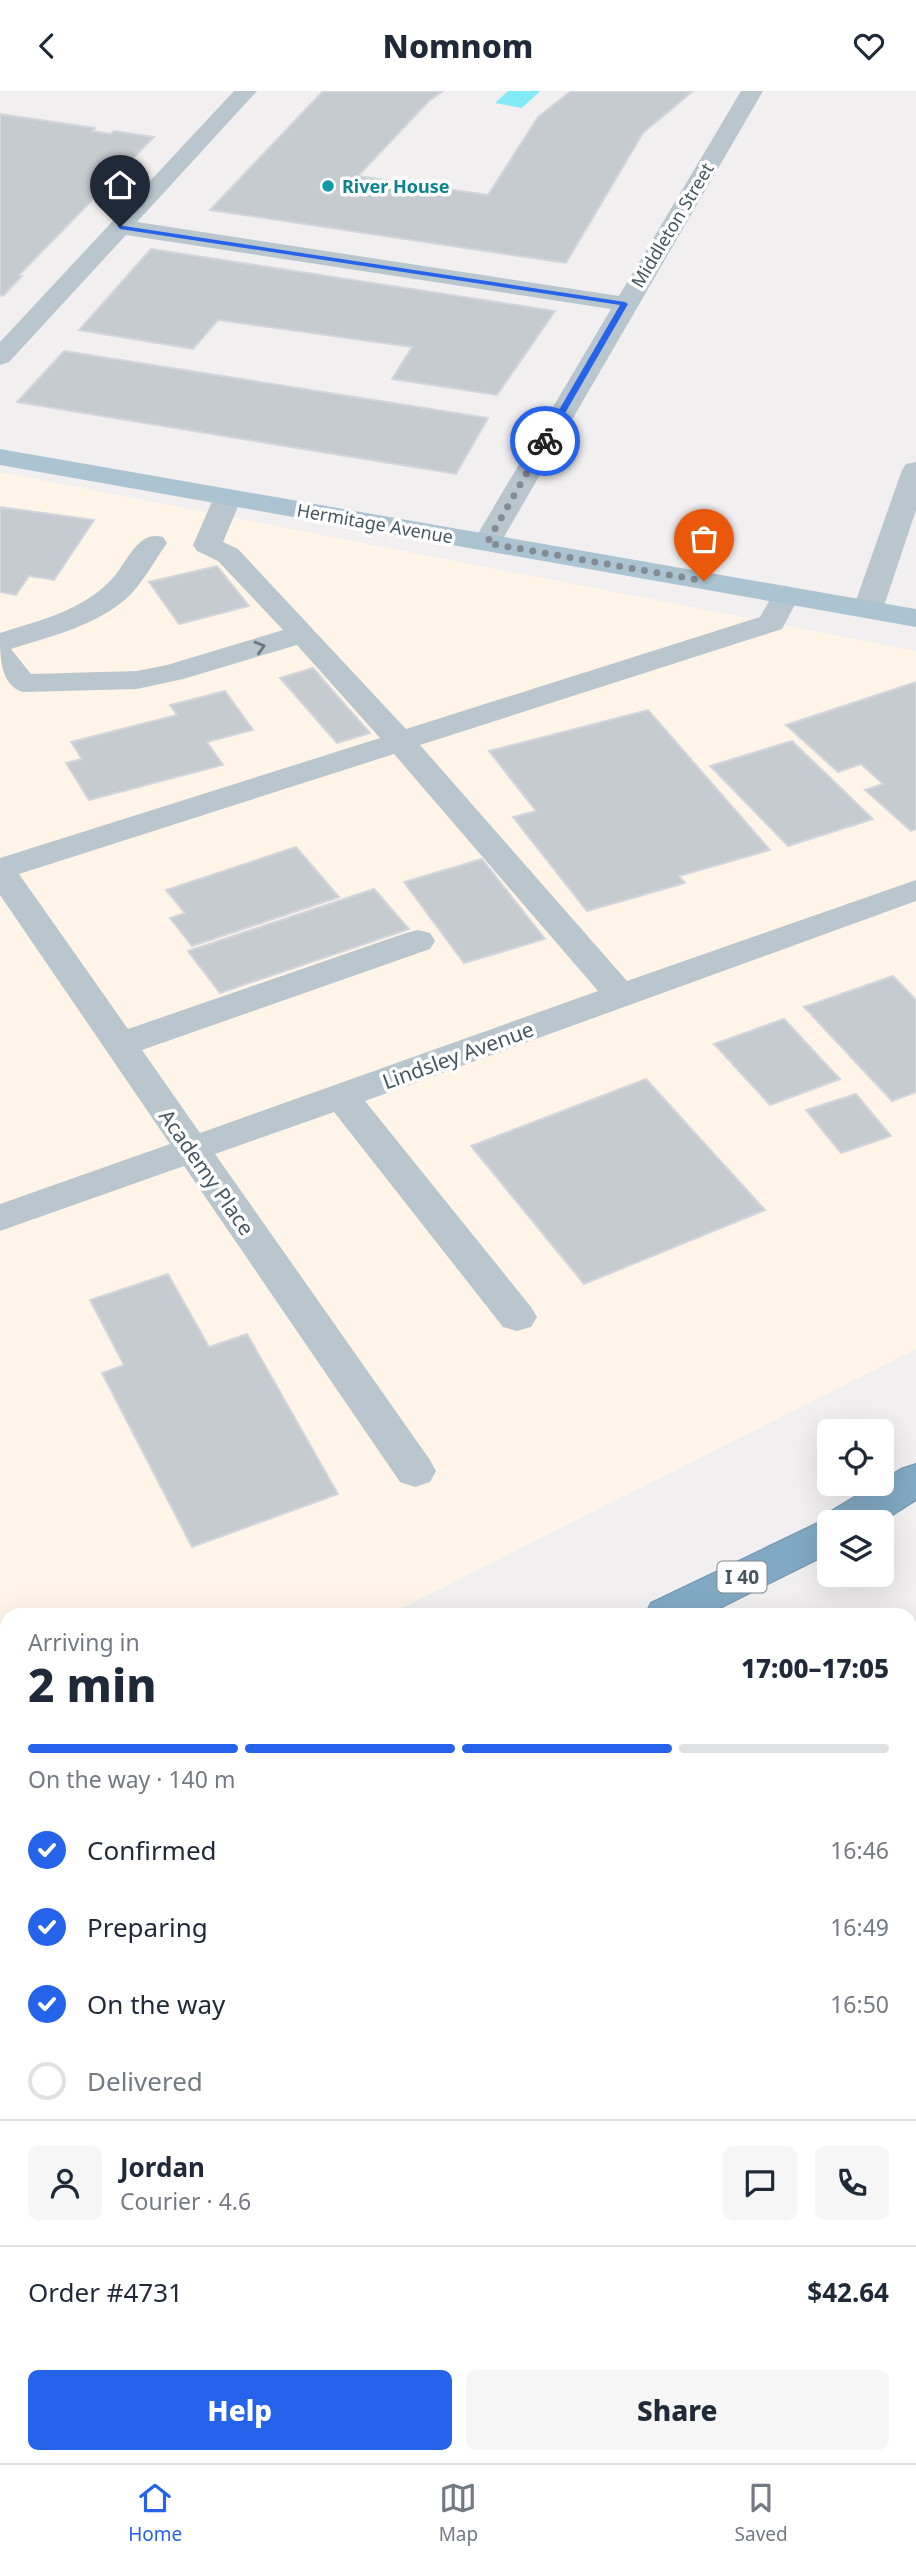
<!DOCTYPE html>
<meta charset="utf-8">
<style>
:root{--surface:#fff;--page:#f6f6f7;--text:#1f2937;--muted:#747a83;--line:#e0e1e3;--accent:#2563eb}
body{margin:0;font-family:"Noto Sans",sans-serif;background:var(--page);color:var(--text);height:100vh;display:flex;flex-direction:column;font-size:26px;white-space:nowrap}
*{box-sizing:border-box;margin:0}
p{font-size:23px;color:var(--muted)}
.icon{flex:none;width:38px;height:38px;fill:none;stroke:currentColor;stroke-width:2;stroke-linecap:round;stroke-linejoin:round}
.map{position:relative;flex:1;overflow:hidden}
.panel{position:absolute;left:0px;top:1517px;width:917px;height:856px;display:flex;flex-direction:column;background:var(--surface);border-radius:21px 21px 0 0;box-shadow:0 7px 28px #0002}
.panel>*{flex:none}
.buttons{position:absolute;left:817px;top:1328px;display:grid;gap:14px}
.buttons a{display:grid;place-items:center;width:77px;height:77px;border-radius:10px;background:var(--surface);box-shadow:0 7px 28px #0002;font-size:35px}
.pin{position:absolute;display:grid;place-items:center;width:60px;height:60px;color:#fff;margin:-72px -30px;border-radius:50% 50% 50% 0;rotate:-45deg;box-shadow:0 0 7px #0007}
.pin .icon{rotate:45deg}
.courier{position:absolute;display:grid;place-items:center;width:70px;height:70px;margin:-35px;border:5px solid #2563eb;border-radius:50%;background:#fff;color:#222;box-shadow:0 2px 9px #0007}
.summary em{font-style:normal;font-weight:800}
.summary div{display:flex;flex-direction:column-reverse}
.summary{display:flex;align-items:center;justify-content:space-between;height:119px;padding:0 28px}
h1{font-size:46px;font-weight:800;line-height:52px}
.bar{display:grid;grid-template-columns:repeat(4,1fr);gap:10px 7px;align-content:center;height:84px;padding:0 28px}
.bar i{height:9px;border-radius:5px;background:var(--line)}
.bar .current{background:var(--accent)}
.bar p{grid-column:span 4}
.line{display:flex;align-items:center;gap:18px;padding:0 28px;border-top:2px solid var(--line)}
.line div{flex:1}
.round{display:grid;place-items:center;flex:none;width:74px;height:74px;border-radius:10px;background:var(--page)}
ol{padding:0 28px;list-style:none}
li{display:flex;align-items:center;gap:21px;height:77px}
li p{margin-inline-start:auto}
li .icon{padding:7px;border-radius:50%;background:var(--accent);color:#fff;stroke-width:4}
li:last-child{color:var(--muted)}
li i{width:38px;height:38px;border:4px solid var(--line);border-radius:50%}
.cta{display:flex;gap:14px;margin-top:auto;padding:14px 28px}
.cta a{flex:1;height:80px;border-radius:10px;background:var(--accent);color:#fff;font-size:28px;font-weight:800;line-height:80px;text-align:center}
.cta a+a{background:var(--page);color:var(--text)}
header{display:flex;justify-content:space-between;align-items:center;height:91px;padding:0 28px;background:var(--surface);font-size:32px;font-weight:800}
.menu{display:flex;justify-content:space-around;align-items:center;height:98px;border-top:2px solid var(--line);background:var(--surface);font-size:19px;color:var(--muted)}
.menu a{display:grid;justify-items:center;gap:4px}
.menu .current{color:var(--accent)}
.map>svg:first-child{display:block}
.commercial{fill:#fef5e8}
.water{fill:#82ebf5}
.building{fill:#c6cbd0;stroke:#d3d6dc;stroke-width:2}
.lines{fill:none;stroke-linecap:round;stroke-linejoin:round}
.highway-casing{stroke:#6d94af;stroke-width:2}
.minor{fill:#b9c6ce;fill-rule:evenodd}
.major{fill:#acc3d1;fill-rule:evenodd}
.highway{fill:#82a9c3;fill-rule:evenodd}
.oneway{stroke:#687880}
.route{fill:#2563eb}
.done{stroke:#828c92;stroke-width:7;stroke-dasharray:0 12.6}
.culture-dot{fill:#0f9aa8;stroke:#fff;stroke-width:2.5}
.labels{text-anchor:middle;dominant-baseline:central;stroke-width:7;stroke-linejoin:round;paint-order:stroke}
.far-culture-label{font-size:18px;font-weight:bold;fill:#0d838f;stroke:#fff;text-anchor:start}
.far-street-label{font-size:18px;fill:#45565f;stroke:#fff}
.shield{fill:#fff;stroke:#7d898f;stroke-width:2}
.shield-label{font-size:19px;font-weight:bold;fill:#45565f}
.street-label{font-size:21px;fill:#45565f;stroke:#fff}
</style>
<header><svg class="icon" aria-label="back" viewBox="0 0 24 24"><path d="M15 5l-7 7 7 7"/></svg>Nomnom<svg class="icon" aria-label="heart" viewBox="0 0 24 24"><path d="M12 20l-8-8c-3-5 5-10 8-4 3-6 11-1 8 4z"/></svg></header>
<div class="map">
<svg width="916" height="2372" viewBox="0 0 916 2372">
<rect width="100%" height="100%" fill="#f2eff0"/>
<path class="commercial" d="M0,381L916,560V1258L388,1524H7V1708L0,1711Z"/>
<path class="water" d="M508,0H540L522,17L495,12Z"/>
<path class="building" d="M323,0H443L429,10L358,85L488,104L538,26L571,0H693L643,42L566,172L210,119Z
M0,23L95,37L92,40L111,43L114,40L154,46L19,184L22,185L3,205L0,204Z
M151,158L555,220L497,304L392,288L412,256L218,229L193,258L79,239Z
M64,260L488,327L456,383L17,311Z
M0,416L94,429L54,489L29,485L16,504L0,501Z
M217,475L249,515L179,533L149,491Z
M313,577L370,642L337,652L280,587Z
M916,591V738L911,740L865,699L883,693L861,673L838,681L786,634Z
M225,600L253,639L207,651L223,674L89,709L66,672L82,668L71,651L177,624L170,614Z
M648,619L770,759L679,785L685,792L587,820L513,726L536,720L489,660Z
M792,650L873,728L788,755L710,675Z
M296,756L339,806L192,855L170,827L185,822L166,799Z
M482,768L545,848L464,872L404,791Z
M374,798L409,838L220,902L188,860Z
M893,885L916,909V1001L892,1010L804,916Z
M784,928L840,988L770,1014L714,953Z
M646,988L765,1119L584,1193L471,1055Z
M856,1003L891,1045L841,1062L806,1019Z
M168,1183L209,1256L247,1243L338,1403L192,1456L102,1282L124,1274L90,1209Z
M916,2222V2362L910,2365V2225Z
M658,2366H909L899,2372H647Z"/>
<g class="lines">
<defs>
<path id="highway" d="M916,1373V1409L880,1432H830V1462L706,1524H645L651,1512L828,1427L831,1420L876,1393H882V1389L901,1378Z
M916,1584V1621L910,1623V1586Z
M916,1670V1709L910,1711V1672Z
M916,1725V1766L910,1768V1727Z
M7,1832V1875L0,1877V1834Z
M7,2060V2109L0,2111V2062Z
M7,2208V2262L0,2264V2211Z"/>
</defs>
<use href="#highway" class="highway-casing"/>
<path class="minor" d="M234,0H257L137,131L619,205L741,0H763L501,451L497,457L487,459L477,457L473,451L611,218L126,144L9,271L0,274V251Z
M916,371V419L883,518L878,524L868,527L858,524L853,518L902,379L906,373Z
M228,398L238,400L242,406L223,451L238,458L406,638L760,526L776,498L786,495L796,498L800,504L782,538L420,654L627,890L916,789V810L365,1010L531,1216L537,1226L531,1236L517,1240L503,1236L334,1021L215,1063L430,1369L436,1380L430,1391L415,1396L400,1391L184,1075L0,1140V1113L170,1053L0,804V767L380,647L297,554L183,588L137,598L23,601C0,594 0,566 0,542C38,530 80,520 109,491C127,475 135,439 163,446L167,452C155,469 144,490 129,505C97,535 51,545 11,558L31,583L137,580L167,574L283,539L218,470L197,460L193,454L214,406L218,400ZM394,663L598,900L200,1042L142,959L430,858L435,850L430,842L418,839L406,842L128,938L19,783Z
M916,1987V2035L910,2037V1989Z
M211,2366H274L272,2372H208Z"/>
<path class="major" d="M0,358L916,518V536L0,374Z"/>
<use href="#highway" class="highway"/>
</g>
<defs><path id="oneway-chevron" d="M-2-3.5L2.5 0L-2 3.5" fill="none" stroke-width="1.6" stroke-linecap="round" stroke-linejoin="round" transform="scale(1.75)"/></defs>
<use class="oneway" href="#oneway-chevron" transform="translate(260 556) rotate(-17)"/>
<path class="route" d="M117,134L625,211L628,213L549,350L545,353L541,350L620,214L120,138Z"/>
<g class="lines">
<path class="done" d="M545,350L487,452L704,490"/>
</g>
<circle class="culture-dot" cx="328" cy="95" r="7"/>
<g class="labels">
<g class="far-culture-label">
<text x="342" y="95">River House</text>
</g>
<g class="far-street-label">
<text transform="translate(672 134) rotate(-59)">Middleton Street</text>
<text transform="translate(375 432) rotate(10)">Hermitage Avenue</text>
</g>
<rect class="shield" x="717.5" y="1470.5" width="49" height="31" rx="5"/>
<g class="shield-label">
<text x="742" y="1486">I 40</text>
</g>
<g class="street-label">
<text transform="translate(458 964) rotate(-20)">Lindsley Avenue</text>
<text transform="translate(207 1081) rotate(55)">Academy Place</text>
</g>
</g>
</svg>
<div class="buttons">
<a><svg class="icon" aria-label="locate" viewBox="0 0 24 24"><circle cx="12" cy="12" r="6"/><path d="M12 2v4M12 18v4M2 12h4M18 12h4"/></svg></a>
<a><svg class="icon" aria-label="layers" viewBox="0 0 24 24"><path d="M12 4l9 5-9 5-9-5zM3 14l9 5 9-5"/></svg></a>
</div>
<div class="pin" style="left:704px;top:490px;background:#ea580c"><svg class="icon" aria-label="bag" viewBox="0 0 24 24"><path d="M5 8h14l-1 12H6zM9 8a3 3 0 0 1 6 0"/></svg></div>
<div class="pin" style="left:120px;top:136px;background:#1f2937"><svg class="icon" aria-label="home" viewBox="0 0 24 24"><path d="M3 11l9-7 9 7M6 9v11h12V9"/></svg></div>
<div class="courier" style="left:545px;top:350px"><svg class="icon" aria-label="bike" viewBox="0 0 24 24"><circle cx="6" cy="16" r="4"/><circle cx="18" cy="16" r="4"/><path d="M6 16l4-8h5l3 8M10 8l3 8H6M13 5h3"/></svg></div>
<section class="panel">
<div class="summary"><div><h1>2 min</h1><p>Arriving in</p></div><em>17:00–17:05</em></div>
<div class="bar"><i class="current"></i><i class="current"></i><i class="current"></i><i></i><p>On the way · 140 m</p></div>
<ol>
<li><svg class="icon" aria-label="check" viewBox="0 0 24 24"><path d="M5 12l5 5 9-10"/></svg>Confirmed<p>16:46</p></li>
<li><svg class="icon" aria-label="check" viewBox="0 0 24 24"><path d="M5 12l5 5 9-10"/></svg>Preparing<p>16:49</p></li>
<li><svg class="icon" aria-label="check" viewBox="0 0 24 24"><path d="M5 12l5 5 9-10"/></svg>On the way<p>16:50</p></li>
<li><i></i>Delivered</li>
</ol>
<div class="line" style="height:126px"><a class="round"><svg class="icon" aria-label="person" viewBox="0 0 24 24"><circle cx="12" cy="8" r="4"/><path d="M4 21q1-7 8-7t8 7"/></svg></a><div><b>Jordan</b><p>Courier · 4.6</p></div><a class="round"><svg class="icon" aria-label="chat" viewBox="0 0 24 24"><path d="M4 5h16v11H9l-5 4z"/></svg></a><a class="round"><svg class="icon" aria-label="phone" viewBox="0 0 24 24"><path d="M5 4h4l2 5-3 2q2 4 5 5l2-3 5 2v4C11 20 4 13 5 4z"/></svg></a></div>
<div class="line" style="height:91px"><div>Order #4731</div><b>$42.64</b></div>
<div class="cta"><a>Help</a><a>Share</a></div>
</section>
</div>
<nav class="menu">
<a class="current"><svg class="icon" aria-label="home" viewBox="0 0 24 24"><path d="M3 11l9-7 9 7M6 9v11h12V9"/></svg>Home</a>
<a><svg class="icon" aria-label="map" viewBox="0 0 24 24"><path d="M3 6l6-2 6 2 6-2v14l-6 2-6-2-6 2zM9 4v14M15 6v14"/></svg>Map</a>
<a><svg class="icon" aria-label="saved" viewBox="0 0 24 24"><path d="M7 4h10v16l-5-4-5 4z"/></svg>Saved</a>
</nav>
